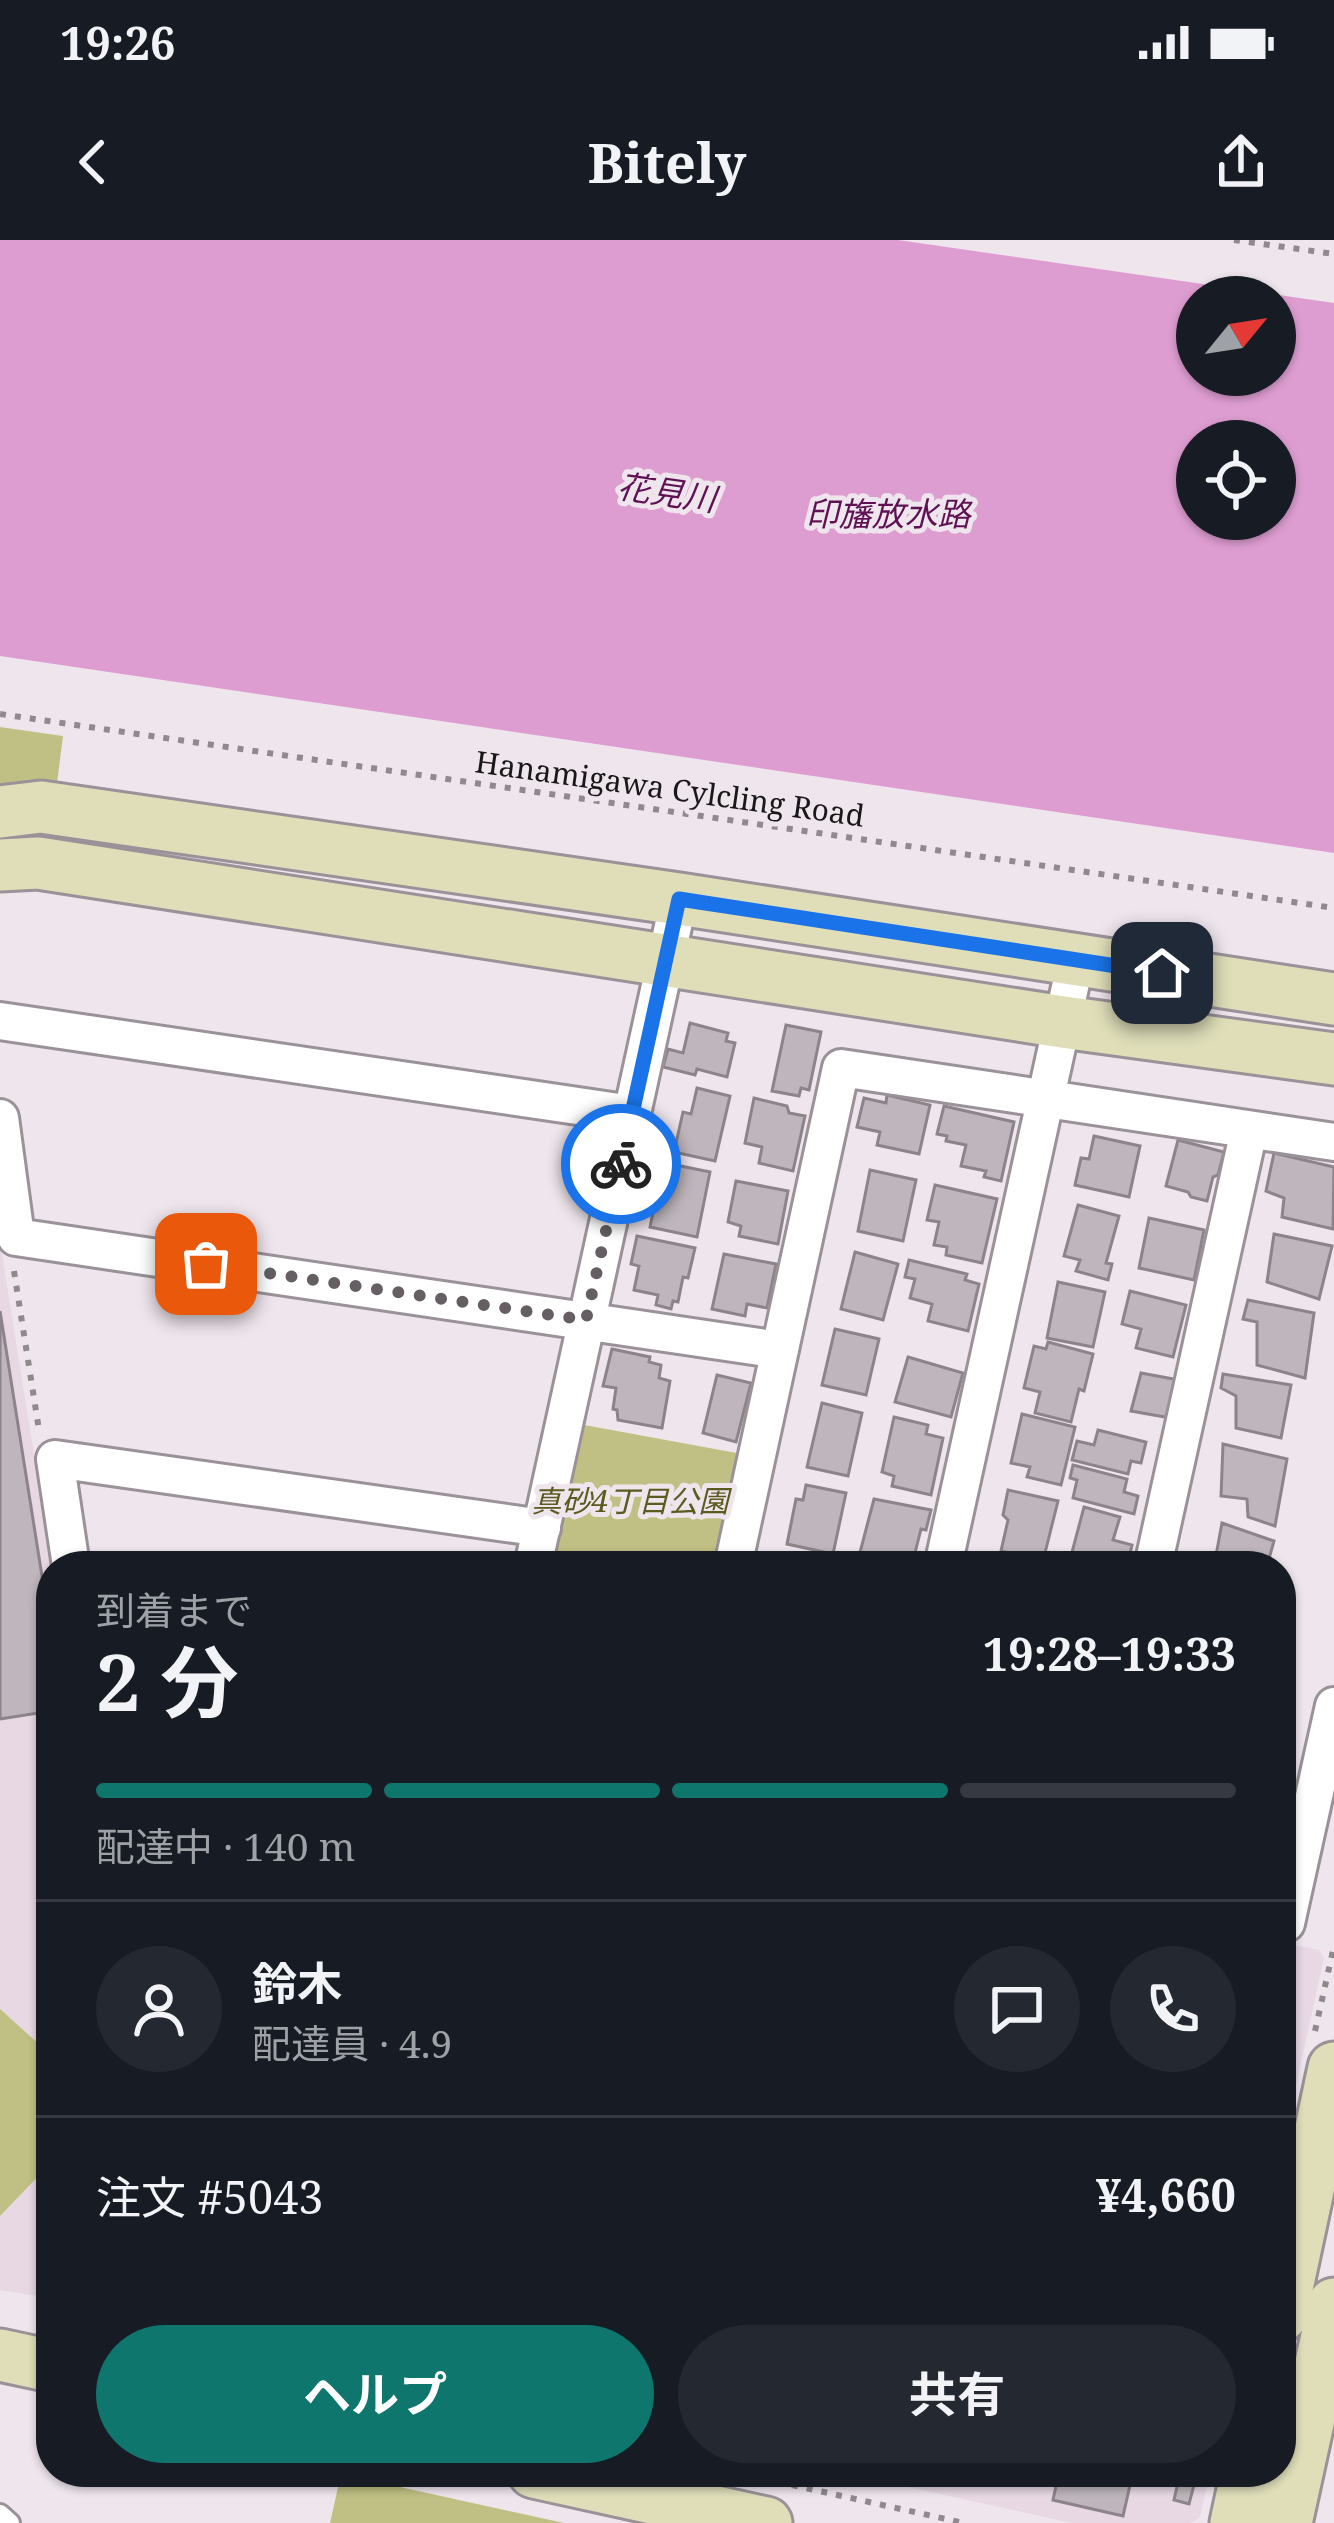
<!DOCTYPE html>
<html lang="ja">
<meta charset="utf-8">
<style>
:root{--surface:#171b24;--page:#242831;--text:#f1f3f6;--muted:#9ea1a6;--line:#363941;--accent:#0f766e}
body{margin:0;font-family:"Noto Serif","Noto Sans JP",serif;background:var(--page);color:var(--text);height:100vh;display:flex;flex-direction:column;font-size:45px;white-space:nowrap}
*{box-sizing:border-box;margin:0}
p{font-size:39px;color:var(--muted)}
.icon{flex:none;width:66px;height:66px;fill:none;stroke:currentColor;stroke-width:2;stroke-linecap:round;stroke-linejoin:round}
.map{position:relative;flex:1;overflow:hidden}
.panel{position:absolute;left:36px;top:1311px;width:1260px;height:936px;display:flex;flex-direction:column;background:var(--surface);border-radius:48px;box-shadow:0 3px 9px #0004}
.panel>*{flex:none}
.needle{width:78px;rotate:60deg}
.controls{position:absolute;left:1176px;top:36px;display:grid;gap:24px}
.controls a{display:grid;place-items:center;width:120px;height:120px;border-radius:50%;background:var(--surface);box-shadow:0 3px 9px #0004;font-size:60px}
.pin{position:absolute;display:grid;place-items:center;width:102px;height:102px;color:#fff;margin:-51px;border-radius:24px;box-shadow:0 6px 18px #0006}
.courier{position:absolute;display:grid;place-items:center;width:120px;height:120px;margin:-60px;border:9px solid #1a73e8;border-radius:50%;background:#fff;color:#222;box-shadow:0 3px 15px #0007}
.headline em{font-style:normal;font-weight:700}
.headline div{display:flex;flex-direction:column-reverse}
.headline{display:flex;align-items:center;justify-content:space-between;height:204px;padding:0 60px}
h1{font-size:78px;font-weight:700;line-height:90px}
.bar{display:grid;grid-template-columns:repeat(4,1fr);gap:18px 12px;align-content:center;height:144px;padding:0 60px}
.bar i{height:15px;border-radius:9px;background:var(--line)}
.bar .current{background:var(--accent)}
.bar p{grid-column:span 4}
.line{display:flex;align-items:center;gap:30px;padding:0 60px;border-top:3px solid var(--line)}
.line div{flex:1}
.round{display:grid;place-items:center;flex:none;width:126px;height:126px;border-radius:63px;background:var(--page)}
.button{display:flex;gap:24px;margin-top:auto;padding:24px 60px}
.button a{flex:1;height:138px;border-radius:72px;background:var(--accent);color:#fff;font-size:48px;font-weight:700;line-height:138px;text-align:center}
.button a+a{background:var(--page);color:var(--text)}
.status{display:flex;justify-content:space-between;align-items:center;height:84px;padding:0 60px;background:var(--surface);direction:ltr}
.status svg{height:33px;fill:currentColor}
header{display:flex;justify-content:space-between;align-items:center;height:156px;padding:0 60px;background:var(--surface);font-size:54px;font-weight:700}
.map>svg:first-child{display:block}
.built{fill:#e7d8e4}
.green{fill:#c0c084}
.water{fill:#de9dd1;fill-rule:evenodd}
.building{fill:#beb6bc;stroke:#8c848a;stroke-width:3}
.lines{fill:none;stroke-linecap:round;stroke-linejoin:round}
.lane-casing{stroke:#9a9298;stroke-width:24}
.street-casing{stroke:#9a9298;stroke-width:42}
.secondary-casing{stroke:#9a9298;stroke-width:57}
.path{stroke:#908a8f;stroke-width:6;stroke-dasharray:6 9;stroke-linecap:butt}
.lane{stroke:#fff;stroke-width:18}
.street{stroke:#fff;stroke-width:36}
.secondary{stroke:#dfdeb9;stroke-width:51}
.done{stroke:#655f63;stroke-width:12;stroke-dasharray:0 21.6}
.route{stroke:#1a73e8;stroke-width:15}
.labels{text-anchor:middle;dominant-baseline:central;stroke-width:10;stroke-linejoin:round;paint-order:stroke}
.street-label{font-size:30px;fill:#1a1719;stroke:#efe6ed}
.park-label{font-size:30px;font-style:italic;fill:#5b5a1f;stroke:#efe6ed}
.water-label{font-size:33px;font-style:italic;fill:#5e1254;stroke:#efe6ed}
</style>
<div class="status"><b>19:26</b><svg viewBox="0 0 49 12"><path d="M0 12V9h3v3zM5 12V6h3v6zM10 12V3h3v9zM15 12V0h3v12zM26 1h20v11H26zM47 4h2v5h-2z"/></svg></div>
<header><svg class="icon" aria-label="back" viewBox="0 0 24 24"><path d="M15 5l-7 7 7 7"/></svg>Bitely<svg class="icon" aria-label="share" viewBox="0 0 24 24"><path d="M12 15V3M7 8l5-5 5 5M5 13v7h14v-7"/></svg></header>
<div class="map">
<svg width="1334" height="2283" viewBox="0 0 1334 2283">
<rect width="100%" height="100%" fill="#efe6ed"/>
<path class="built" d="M0,1002L52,1326L51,2058L0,2050Z
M1281,1702L1319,1710L1324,1718L1281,1914Z
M840,2232H1210L1200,2277L1191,2283H1072Z"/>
<path class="green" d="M0,487L63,496L56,551L0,554Z
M579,1184L742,1214L718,1326H546Z
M0,1769L51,1815V1923L0,1976Z
M341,2234L564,2283H330Z"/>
<path class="water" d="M0,0H898L1334,63V613L0,416ZM1197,57H1275V135H1197ZM1197,201H1275V279H1197Z"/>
<path class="building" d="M690,783L728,793L726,801L735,803L727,837L697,829L695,835L663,827L668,809L683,813Z
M786,785L821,792L809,850L801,848L799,856L772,851Z
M697,848L730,856L715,921L674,912L683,872L691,874Z
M887,855L930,865L919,914L877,905L880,892L857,887L864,858L886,863Z
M754,858L787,866L789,873L805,876L793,931L759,923L762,907L745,903Z
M944,866L1014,882L1001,941L984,937L986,931L961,926L966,905L946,901L947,896L937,894Z
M1094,896L1140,906L1129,957L1075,945L1081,918L1089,919Z
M1178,900L1224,912L1218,935L1213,937L1207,961L1191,957L1188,952L1166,946Z
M1274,913L1334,927L1333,989L1282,977L1284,958L1266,951Z
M666,923L710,932L697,997L650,987L653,972L645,970L649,952L659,954Z
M870,930L916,940L903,1001L858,991Z
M736,941L788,951L778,1004L739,996L741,986L728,982Z
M935,945L997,959L982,1023L946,1015L947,1007L934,1005L939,982L927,980Z
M1078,965L1119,976L1106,1023L1112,1024L1108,1040L1076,1031L1080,1020L1064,1016Z
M1149,978L1204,990L1194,1040L1139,1028Z
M1274,994L1332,1006L1319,1059L1267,1042Z
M637,996L695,1008L688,1038L683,1037L678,1062L673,1061L671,1069L656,1065L658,1055L634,1050L639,1026L631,1024Z
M855,1012L898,1024L883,1080L841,1069Z
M724,1014L776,1024L767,1068L747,1064L745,1076L712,1069Z
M909,1020L967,1034L965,1040L979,1044L968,1091L928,1081L932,1064L910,1058L915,1039L905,1037Z
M1058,1042L1105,1052L1093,1107L1047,1098Z
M1130,1051L1186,1065L1173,1117L1136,1108L1141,1089L1122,1084Z
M1248,1060L1314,1073L1305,1138L1257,1125V1082L1243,1079Z
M0,1071L51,1393V1471L0,1479Z
M835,1089L879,1099L866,1155L822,1145Z
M1048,1102L1093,1114L1084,1151L1079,1149L1071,1182L1035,1173L1040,1152L1024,1148L1034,1106L1046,1109Z
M612,1109L650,1117L649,1122L661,1125L659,1138L670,1141L662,1188L618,1180L617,1170L613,1169L616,1148L603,1146Z
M908,1117L963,1133L951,1177L895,1162Z
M1141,1133L1184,1141L1176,1179L1131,1171Z
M1223,1134L1291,1145L1281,1198L1236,1188V1156L1221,1148Z
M717,1135L751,1143L736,1202L703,1193Z
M822,1163L862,1173L848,1236L807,1227Z
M1022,1174L1075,1187L1061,1245L1027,1237L1030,1227L1011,1223Z
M894,1177L928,1185L926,1194L943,1198L931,1255L892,1246L894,1236L882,1232Z
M1098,1190L1146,1202L1141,1223L1131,1221L1128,1234L1072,1220L1077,1201L1094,1205Z
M1223,1204L1287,1219L1275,1286L1248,1277L1247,1259L1221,1256Z
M1073,1225L1127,1239L1124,1252L1138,1256L1134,1274L1073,1258L1077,1240L1070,1238Z
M806,1245L846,1253L833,1314L787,1304L796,1259L803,1260Z
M1008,1250L1058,1261L1043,1321L1001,1311L1008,1280L1003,1275Z
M874,1259L931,1270L926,1290L921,1289L912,1325L896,1322L890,1326H881L858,1320Z
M1084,1267L1120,1277L1113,1300L1132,1305L1127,1326H1106L1071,1316Z
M1222,1283L1274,1301L1267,1326H1214Z
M1059,2232H1133L1123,2276L1053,2260Z
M1178,2242L1194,2245L1189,2264L1174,2260Z"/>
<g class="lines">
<defs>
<path id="lane" d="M0,2274L10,2283"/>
<path id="street" d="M0,781L632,874
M0,878L16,997L780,1110
M71,1326L55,1219L542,1288
M533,1326L679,659
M733,1326L841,828L1334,902
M943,1326L1076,720
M1153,1326L1249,890
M1281,1682L1286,1683L1334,1466"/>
<path id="secondary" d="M0,572L41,567L679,659L1334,759
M0,625L38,623L1063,782L1334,819
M1281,2076L1334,1828
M0,2115L51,2126
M534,2232L766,2283
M1236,2283L1247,2232
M1286,2283L1334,2064"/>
</defs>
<use href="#lane" class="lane-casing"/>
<use href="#street" class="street-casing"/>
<use href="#secondary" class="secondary-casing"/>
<path class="path" d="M1234,0L1334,14
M0,474L1334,668
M14,1031L39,1190
M1315,1791L1334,1706
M792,2245L964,2283"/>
<use href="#lane" class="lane"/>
<use href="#street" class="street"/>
<use href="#secondary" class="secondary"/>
</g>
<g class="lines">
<path class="done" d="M206,1024L586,1080L621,924"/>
<path class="route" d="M621,924L679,659L1162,733"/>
</g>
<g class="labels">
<g class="street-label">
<text transform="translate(670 548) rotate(8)">Hanamigawa Cylcling Road</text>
</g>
<g class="park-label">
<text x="630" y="1260">真砂4丁目公園</text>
</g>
<g class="water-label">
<text transform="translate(667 252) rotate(8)">花見川</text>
<text x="888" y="273">印旛放水路</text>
</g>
</g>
</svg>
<div class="controls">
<a><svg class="needle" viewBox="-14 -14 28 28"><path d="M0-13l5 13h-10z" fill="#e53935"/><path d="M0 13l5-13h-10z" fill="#9ea1a6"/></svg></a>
<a><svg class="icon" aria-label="locate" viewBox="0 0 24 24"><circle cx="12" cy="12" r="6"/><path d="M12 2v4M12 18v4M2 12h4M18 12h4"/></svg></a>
</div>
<div class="pin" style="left:206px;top:1024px;background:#ea580c"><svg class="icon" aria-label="bag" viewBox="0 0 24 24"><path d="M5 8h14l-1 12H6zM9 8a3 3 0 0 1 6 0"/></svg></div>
<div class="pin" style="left:1162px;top:733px;background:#1f2937"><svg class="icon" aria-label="home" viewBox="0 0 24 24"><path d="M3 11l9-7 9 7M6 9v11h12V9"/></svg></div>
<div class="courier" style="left:621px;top:924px"><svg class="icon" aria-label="bike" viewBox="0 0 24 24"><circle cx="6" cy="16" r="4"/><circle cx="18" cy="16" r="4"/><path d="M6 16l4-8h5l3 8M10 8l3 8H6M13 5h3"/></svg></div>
<section class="panel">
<div class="headline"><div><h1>2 分</h1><p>到着まで</p></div><em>19:28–19:33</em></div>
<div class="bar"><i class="current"></i><i class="current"></i><i class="current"></i><i></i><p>配達中 · 140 m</p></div>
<div class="line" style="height:216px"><a class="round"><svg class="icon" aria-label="person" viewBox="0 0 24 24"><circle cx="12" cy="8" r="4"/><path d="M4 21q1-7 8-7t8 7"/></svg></a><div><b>鈴木</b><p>配達員 · 4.9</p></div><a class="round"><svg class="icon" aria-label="chat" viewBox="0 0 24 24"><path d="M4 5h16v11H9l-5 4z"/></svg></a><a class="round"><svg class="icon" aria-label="phone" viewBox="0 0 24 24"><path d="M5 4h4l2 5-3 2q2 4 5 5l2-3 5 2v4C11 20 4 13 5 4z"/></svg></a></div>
<div class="line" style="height:156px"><div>注文 #5043</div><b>¥4,660</b></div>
<div class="button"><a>ヘルプ</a><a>共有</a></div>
</section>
</div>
